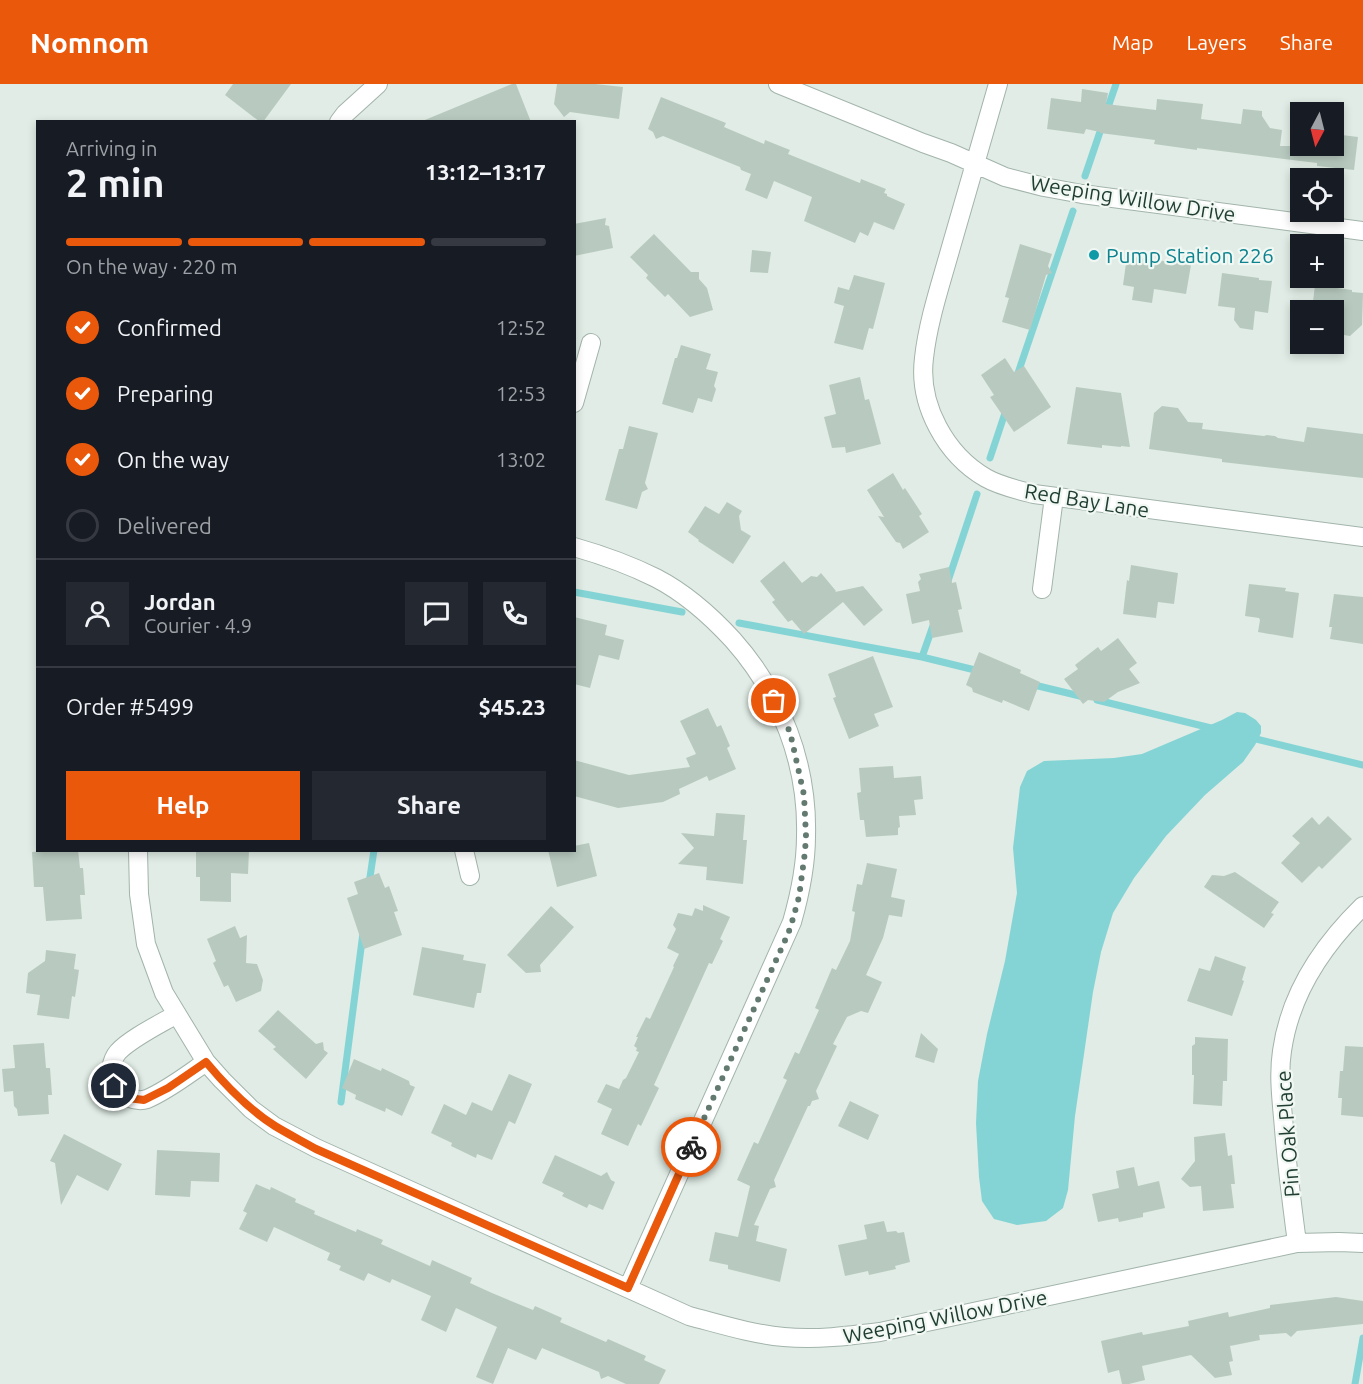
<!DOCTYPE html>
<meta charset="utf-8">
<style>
:root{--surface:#171b24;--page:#242831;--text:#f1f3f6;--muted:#9ea1a6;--line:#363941;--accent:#ea580c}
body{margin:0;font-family:Ubuntu,sans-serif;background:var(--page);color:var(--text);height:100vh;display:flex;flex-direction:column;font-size:22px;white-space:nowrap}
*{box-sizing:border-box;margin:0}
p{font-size:20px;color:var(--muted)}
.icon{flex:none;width:33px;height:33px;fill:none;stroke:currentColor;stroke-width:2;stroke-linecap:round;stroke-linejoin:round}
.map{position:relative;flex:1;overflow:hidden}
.details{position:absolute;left:36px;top:36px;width:540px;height:732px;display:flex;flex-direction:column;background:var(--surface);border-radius:0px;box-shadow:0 3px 9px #0003}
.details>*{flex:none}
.needle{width:39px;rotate:187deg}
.tools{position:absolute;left:1290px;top:18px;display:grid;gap:12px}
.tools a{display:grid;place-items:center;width:54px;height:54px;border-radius:0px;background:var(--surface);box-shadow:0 3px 9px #0003;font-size:30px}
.pin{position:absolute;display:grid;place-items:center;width:51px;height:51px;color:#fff;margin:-26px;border:3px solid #fff;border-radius:50%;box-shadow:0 2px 6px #0007}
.courier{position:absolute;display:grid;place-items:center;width:60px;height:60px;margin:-30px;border:4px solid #ea580c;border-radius:50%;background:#fff;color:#222;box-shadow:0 2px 8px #0007}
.head em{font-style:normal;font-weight:600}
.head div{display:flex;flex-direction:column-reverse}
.head{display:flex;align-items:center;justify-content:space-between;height:102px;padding:0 30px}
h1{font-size:39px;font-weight:600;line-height:45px}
.bar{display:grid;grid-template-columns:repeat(4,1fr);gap:9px 6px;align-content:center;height:72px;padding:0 30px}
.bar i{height:8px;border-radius:4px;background:var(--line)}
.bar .current{background:var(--accent)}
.bar p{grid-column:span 4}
.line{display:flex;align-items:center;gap:15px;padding:0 30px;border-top:2px solid var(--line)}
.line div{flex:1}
.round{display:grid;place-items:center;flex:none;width:63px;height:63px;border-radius:0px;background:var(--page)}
ol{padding:0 30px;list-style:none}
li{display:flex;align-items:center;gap:18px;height:66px}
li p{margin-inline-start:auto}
li .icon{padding:6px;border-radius:50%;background:var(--accent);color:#fff;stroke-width:4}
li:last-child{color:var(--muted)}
li i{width:33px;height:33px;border:3px solid var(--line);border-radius:50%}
.action{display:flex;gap:12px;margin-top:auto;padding:12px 30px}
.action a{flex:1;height:69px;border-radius:0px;background:var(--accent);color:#fff;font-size:24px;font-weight:600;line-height:69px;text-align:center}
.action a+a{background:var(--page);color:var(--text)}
header{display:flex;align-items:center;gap:36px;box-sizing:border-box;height:84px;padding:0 30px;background:var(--accent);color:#fff}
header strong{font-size:28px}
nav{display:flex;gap:33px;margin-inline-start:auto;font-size:21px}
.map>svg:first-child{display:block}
.water{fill:#84d4d5}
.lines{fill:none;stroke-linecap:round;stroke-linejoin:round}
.stream{stroke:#84d4d5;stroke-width:7}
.building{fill:#b8cac0}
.street-casing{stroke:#a2b4ab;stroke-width:20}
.street{stroke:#fff;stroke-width:18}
.done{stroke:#637a70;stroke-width:6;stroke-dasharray:0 10.8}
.route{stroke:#ea580c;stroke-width:8}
.culture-dot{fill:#0f9aa8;stroke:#f1f8f3;stroke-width:2}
.labels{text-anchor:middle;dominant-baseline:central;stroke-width:4.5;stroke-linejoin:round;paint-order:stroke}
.street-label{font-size:21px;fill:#1f3d31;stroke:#f1f8f3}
.culture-label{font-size:21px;fill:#0d838f;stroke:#f1f8f3;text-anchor:start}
</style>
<header>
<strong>Nomnom</strong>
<nav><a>Map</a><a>Layers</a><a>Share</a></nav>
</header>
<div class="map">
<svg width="1363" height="1300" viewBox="0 0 1363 1300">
<rect width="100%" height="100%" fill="#e0ece5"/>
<path class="water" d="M1237,628L1245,629L1256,636L1261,642V649L1255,661L1243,678L1205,711L1166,752L1134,794L1113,829L1101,868L1093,908L1075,1032L1068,1106L1063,1124L1046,1137L1017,1141L994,1135L982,1117L979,1093L976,1039L978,997L987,950L1005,877L1017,809L1013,764L1020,703L1027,687L1044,677L1114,674L1142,670L1222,636Z"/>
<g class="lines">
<path class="stream" d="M1106,29L1116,0
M1085,92L1103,39
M1017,292L1073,127
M990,374L1006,326
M948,497L977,410
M574,508L682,528
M739,539L922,573L979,587
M922,573L934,539
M1030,600L1084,613
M1097,616L1215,645
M1252,654L1363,681
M369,800L374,766
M341,1018L363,849
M1355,1300L1363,1254"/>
</g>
<path class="building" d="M233,0H291L263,38H260L225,11Z
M512,0H516L531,38H420Z
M557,0H595L623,3L619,35L570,28L564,33L554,20Z
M1082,5L1108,9L1106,20L1156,26L1157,15L1203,20L1201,35L1241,40L1243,25L1262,27V32L1270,44L1282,46L1280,62H1334V50L1358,53L1354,86L1317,82V79L1197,64V66L1154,60L1155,56L1100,49V48L1086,45L1084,50L1047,45L1051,14L1081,18Z
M661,13L726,39L724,43L764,60L765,56L790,66L788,70L860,99L861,95L886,105L884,109L887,110V112L905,120L894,146L874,138L868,152L860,148L855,159L804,137L812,113L774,97L767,115L745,106L751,90L741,86L740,83L663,52L656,55L653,48L648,45Z
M606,134L605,141L609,142L613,164L574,172V140Z
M654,150L691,188H699V195L707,204L713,226L690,233L668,210L665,213L646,194L648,191L630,173Z
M1020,160L1052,170L1048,182L1052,189L1046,191L1030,246L1002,238L1009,214L1005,213Z
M752,166L771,168L768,189L750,188Z
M1127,172L1191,181L1186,210L1154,205L1152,219L1132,216L1134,203L1123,201Z
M1222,189L1259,194V196L1272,197L1268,229L1255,227L1253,246L1240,244L1234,236L1235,224L1218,222Z
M854,191L885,199L873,245L869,244L863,266L834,259L844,222L834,219L838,203L849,206Z
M1315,201L1352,206V208L1363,209L1362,241L1350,252L1338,250L1334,244V226H1312Z
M681,261L711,270L706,285L718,288L714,302L716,305L712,318L698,314L693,329L662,320L675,274H677Z
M1005,274L1014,288L1024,282L1051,323L1014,348L990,313L994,311L981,291Z
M860,293L865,316L869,315L881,360L846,369L845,363L832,364L824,333L836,330L829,301Z
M1076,303L1121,309L1130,363L1121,362V363L1102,361V364L1067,360Z
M1162,322L1178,324L1188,338L1203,339L1202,345L1264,352L1267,351L1275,352L1278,354L1304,358L1307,343L1363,350V394L1222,378V375L1149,365L1154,329Z
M629,342L658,349L645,399L648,405L642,408L637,425L605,416L619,365H623Z
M893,389L903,406L905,404L922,430L919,432L929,448L903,465L900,459L896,458L878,432L884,433L867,406Z
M727,418L742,427L739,432L741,446L751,452L733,480L698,457L699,456L688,448L705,422L719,430Z
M784,477L802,499L811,492L817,493L821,489L836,507L835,508L863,502L883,526L864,542L843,518L804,550L792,536L788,538L772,518L775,516L760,497Z
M1131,481L1178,489L1174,520L1158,518L1156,534L1123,530L1127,496L1129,497Z
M949,483L952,499L956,498L962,525L958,526L963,548L932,554L929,536L912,540L906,510L920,507L918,498L921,495L919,490Z
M1249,500L1286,504L1285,507L1299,509L1293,554L1258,548L1260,536L1259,534L1245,532Z
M1334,510L1363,513V560L1330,555L1332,543H1329Z
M574,533L607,541L605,551L624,556L619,576L599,571L590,604L574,600Z
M1118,554L1137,579L1129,585L1140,599L1118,608L1104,618L1088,616L1083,620L1064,595L1078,585L1075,581L1098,563L1101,567Z
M979,568L1021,586L1020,589L1040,598L1029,627L1003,616L1002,619L973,608L972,604L966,601Z
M873,572L893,623L874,630L879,642L849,655L833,614L836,613L828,590Z
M708,624L717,643L721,641L730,662L727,664L736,685L709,697L707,692L679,705L680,710L663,718L618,724L574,712V676L629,691L690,683L686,674L696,670L680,637Z
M893,682L894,694L921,692L923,715L914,716L916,731L899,732L900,743L898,744V751L866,753L864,736H860L857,709L861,708L859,684Z
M716,729L745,731L743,756H747L743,800L706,796L707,783L678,780L694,764L681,749L714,752Z
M1328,732L1352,755L1322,785L1319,782L1302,799L1281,779L1300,759L1292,752L1312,733L1319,741Z
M589,759L597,792L557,803L548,766H574V762Z
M54,766H78L80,784H83L85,811H80L82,835L46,837L43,803H34L32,768Z
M196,766H249L248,790L231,789V818L200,817V793H196Z
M867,779L897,785L891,813L905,816L902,833L889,831L883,854L866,891L882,898L868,929L861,927L847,933L833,960L837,962L816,1007L819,1015L812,1017L810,1022H808L774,1096L776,1103L770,1105L754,1141L759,1142L756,1157L787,1165L780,1198L728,1185V1181L709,1177L715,1148L738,1153L750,1102L737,1096L754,1058L758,1060L781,1009L787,996L783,994L795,968L799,970L819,926L815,924L832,884L836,886L850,857L855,828L852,827L857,800L862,801Z
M1235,788L1279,818L1271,829L1274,830L1264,844L1204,803L1212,791L1224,792Z
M379,789L385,804L389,802L398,827L394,828L402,851L364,865L347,814L358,810L354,798Z
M703,821L730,833L720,855L723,857L712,880L709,879L654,1001L659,1004L641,1042L638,1040L628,1062L601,1050L612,1025L597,1018L606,1000L619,1005L623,996L626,994L639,968L636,967L637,964L634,962L638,953H636L646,933L650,935L674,883L673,882L679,870L667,864L676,845L673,841L678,829L692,832L695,824L703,827Z
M551,822L574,843L540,881L541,888L526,889L507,871Z
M235,842L240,854L247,851L246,879L257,880L263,896L261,907L236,918L228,901L224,903L213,879L216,877L207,855Z
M422,863L464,871L463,876L486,880L481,909H477L474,924L413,911Z
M46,866L76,870L74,885L79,886L75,913L72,912L69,935L37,931L40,911L26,909L28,889L45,877Z
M1215,872L1246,883L1242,896L1244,897L1232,932L1187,917L1199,884L1210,887Z
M278,926L316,960L323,958L324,966L328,969L306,995L273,965L276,963L258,947Z
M921,949L938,965L934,979L915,973Z
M1195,953L1228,955L1227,997H1223L1222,1022L1193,1020L1194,991H1192V962L1195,960Z
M44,959L46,984H50L52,1011H48L49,1030L18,1032L17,1025L14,1022L13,1007L4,1008L2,985L15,984L13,961Z
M1345,962L1363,963V1033L1341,1031L1342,1014H1338L1340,987H1343Z
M354,975L381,987L382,984L409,997L410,1001L415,1003L402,1032L386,1024L385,1028L355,1015L356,1011L342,1004Z
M509,990L532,1000L515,1040L509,1037L492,1076L477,1070L476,1074L451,1062L452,1059L431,1049L444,1020L466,1031L472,1018L492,1027Z
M850,1017L879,1031L868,1056L838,1042Z
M1225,1049L1228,1072L1232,1071L1235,1100H1231L1234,1124L1203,1127L1201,1102L1190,1103L1181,1095L1195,1077L1194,1053Z
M64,1050L122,1080L108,1107L77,1091L61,1121L55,1079L50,1077Z
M157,1066L220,1069L219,1098L191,1097L190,1113L155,1111Z
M555,1071L601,1092L607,1088L611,1096L615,1098L603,1126L589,1120L587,1124L562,1112L564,1109L542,1099Z
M1134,1083L1138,1102L1159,1097L1165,1124L1143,1129V1133L1119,1138L1118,1134L1098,1138L1092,1110L1119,1104L1116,1087Z
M256,1100L270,1106L271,1103L296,1115L295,1118L315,1127L314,1130L356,1148L357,1145L383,1156L381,1160L430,1182L432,1176L472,1194L470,1199L492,1209L533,1226L535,1222L562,1234L560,1238L606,1258L608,1255L646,1272L644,1276L666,1286L659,1300H626L608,1292L601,1295L599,1288L542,1264L536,1276L508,1264L493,1300L476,1293L497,1243L456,1224L446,1248L421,1236L431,1212L392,1195L390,1199L368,1189L364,1197L339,1186L341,1182L327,1176L330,1169L274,1143L267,1158L239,1145L247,1129L243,1127Z
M884,1137L887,1148L896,1147L898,1149L904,1148L910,1178L895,1182L896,1185L869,1191L868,1187L845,1192L838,1161L867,1155L864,1141Z
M1336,1213L1363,1217V1240L1297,1247L1291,1253L1286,1249L1259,1251L1260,1256L1230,1262L1233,1277L1229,1278L1232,1291L1215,1294L1191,1271L1142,1282L1145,1296L1129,1300H1122L1119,1286L1108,1289L1101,1257L1142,1248L1143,1251L1189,1242L1188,1237L1228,1228L1229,1233L1270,1224V1221Z"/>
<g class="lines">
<defs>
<path id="street" d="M778,0L923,59L951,69L1005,93L1044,103L1082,110L1363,147
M998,0C982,54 967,109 951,163C941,199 928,237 924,274C918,321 946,371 986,394C1000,402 1018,406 1034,410L1363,453
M339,38L345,30L378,0
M574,319L591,259
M574,463C602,471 630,481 656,494C685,509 711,532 733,556C781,610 808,680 806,752C806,781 800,810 792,838L628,1204
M1042,505L1054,413
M138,766L139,810L146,860L164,909L206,978L222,996L251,1025L274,1042L316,1064L689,1232C720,1240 751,1250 784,1253C816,1256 848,1252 880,1248L1297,1159L1339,1158L1363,1159
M464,766L470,792
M177,930C160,940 131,954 118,968C111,976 108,993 114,1002C121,1012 136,1019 147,1015C168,1006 187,991 206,978
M1297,1159C1292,1121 1287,1083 1284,1045C1282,1019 1278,993 1282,967C1290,910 1322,862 1363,822"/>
</defs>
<use href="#street" class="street-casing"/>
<use href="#street" class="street"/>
</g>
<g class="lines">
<path class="done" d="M691,1063L788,850L792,838L799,813L805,768L806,752L804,711L790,648L774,617"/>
<path class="route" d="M114,1002L128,1014L144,1016L168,1004L206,978C226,1002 248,1025 275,1042C288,1050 302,1057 316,1065L628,1204L691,1063"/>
</g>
<circle class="culture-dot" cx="1094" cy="171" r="6"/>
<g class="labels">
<g class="street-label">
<text transform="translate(1133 114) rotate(9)">Weeping Willow Drive</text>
<text transform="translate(1087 416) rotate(9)">Red Bay Lane</text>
<text transform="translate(1287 1050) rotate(-94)">Pin Oak Place</text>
<text transform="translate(945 1232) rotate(-11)">Weeping Willow Drive</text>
</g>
<g class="culture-label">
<text x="1106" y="171">Pump Station 226</text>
</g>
</g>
</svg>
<div class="tools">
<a><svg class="needle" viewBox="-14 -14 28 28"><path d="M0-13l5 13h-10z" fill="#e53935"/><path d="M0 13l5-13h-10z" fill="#9ea1a6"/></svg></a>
<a><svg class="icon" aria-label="locate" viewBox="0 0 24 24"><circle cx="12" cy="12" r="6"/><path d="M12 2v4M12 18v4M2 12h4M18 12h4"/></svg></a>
<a>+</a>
<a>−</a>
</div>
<div class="pin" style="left:774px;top:617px;background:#ea580c"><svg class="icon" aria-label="bag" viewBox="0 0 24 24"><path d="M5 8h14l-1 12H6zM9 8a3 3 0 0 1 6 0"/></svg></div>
<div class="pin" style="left:114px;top:1002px;background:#1f2937"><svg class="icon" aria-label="home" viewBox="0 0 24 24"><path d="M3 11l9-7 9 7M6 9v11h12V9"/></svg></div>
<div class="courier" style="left:691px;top:1063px"><svg class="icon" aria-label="bike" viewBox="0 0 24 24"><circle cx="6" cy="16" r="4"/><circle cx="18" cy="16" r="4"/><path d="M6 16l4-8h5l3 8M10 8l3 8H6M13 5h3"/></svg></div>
<section class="details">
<div class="head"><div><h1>2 min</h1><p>Arriving in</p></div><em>13:12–13:17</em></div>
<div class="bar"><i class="current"></i><i class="current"></i><i class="current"></i><i></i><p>On the way · 220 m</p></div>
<ol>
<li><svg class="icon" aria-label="check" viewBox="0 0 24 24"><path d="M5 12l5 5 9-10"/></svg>Confirmed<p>12:52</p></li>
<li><svg class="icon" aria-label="check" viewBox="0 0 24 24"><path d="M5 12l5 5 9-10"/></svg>Preparing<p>12:53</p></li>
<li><svg class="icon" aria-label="check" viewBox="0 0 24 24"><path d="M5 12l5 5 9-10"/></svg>On the way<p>13:02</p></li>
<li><i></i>Delivered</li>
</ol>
<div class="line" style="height:108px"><a class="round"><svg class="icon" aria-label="person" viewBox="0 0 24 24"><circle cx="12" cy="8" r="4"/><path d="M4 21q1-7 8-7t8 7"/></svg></a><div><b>Jordan</b><p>Courier · 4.9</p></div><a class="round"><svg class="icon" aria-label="chat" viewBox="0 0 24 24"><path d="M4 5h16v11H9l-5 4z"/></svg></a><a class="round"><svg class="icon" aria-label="phone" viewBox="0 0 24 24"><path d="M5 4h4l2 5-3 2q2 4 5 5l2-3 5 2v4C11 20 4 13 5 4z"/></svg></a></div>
<div class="line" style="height:78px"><div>Order #5499</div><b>$45.23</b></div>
<div class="action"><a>Help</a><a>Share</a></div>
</section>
</div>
